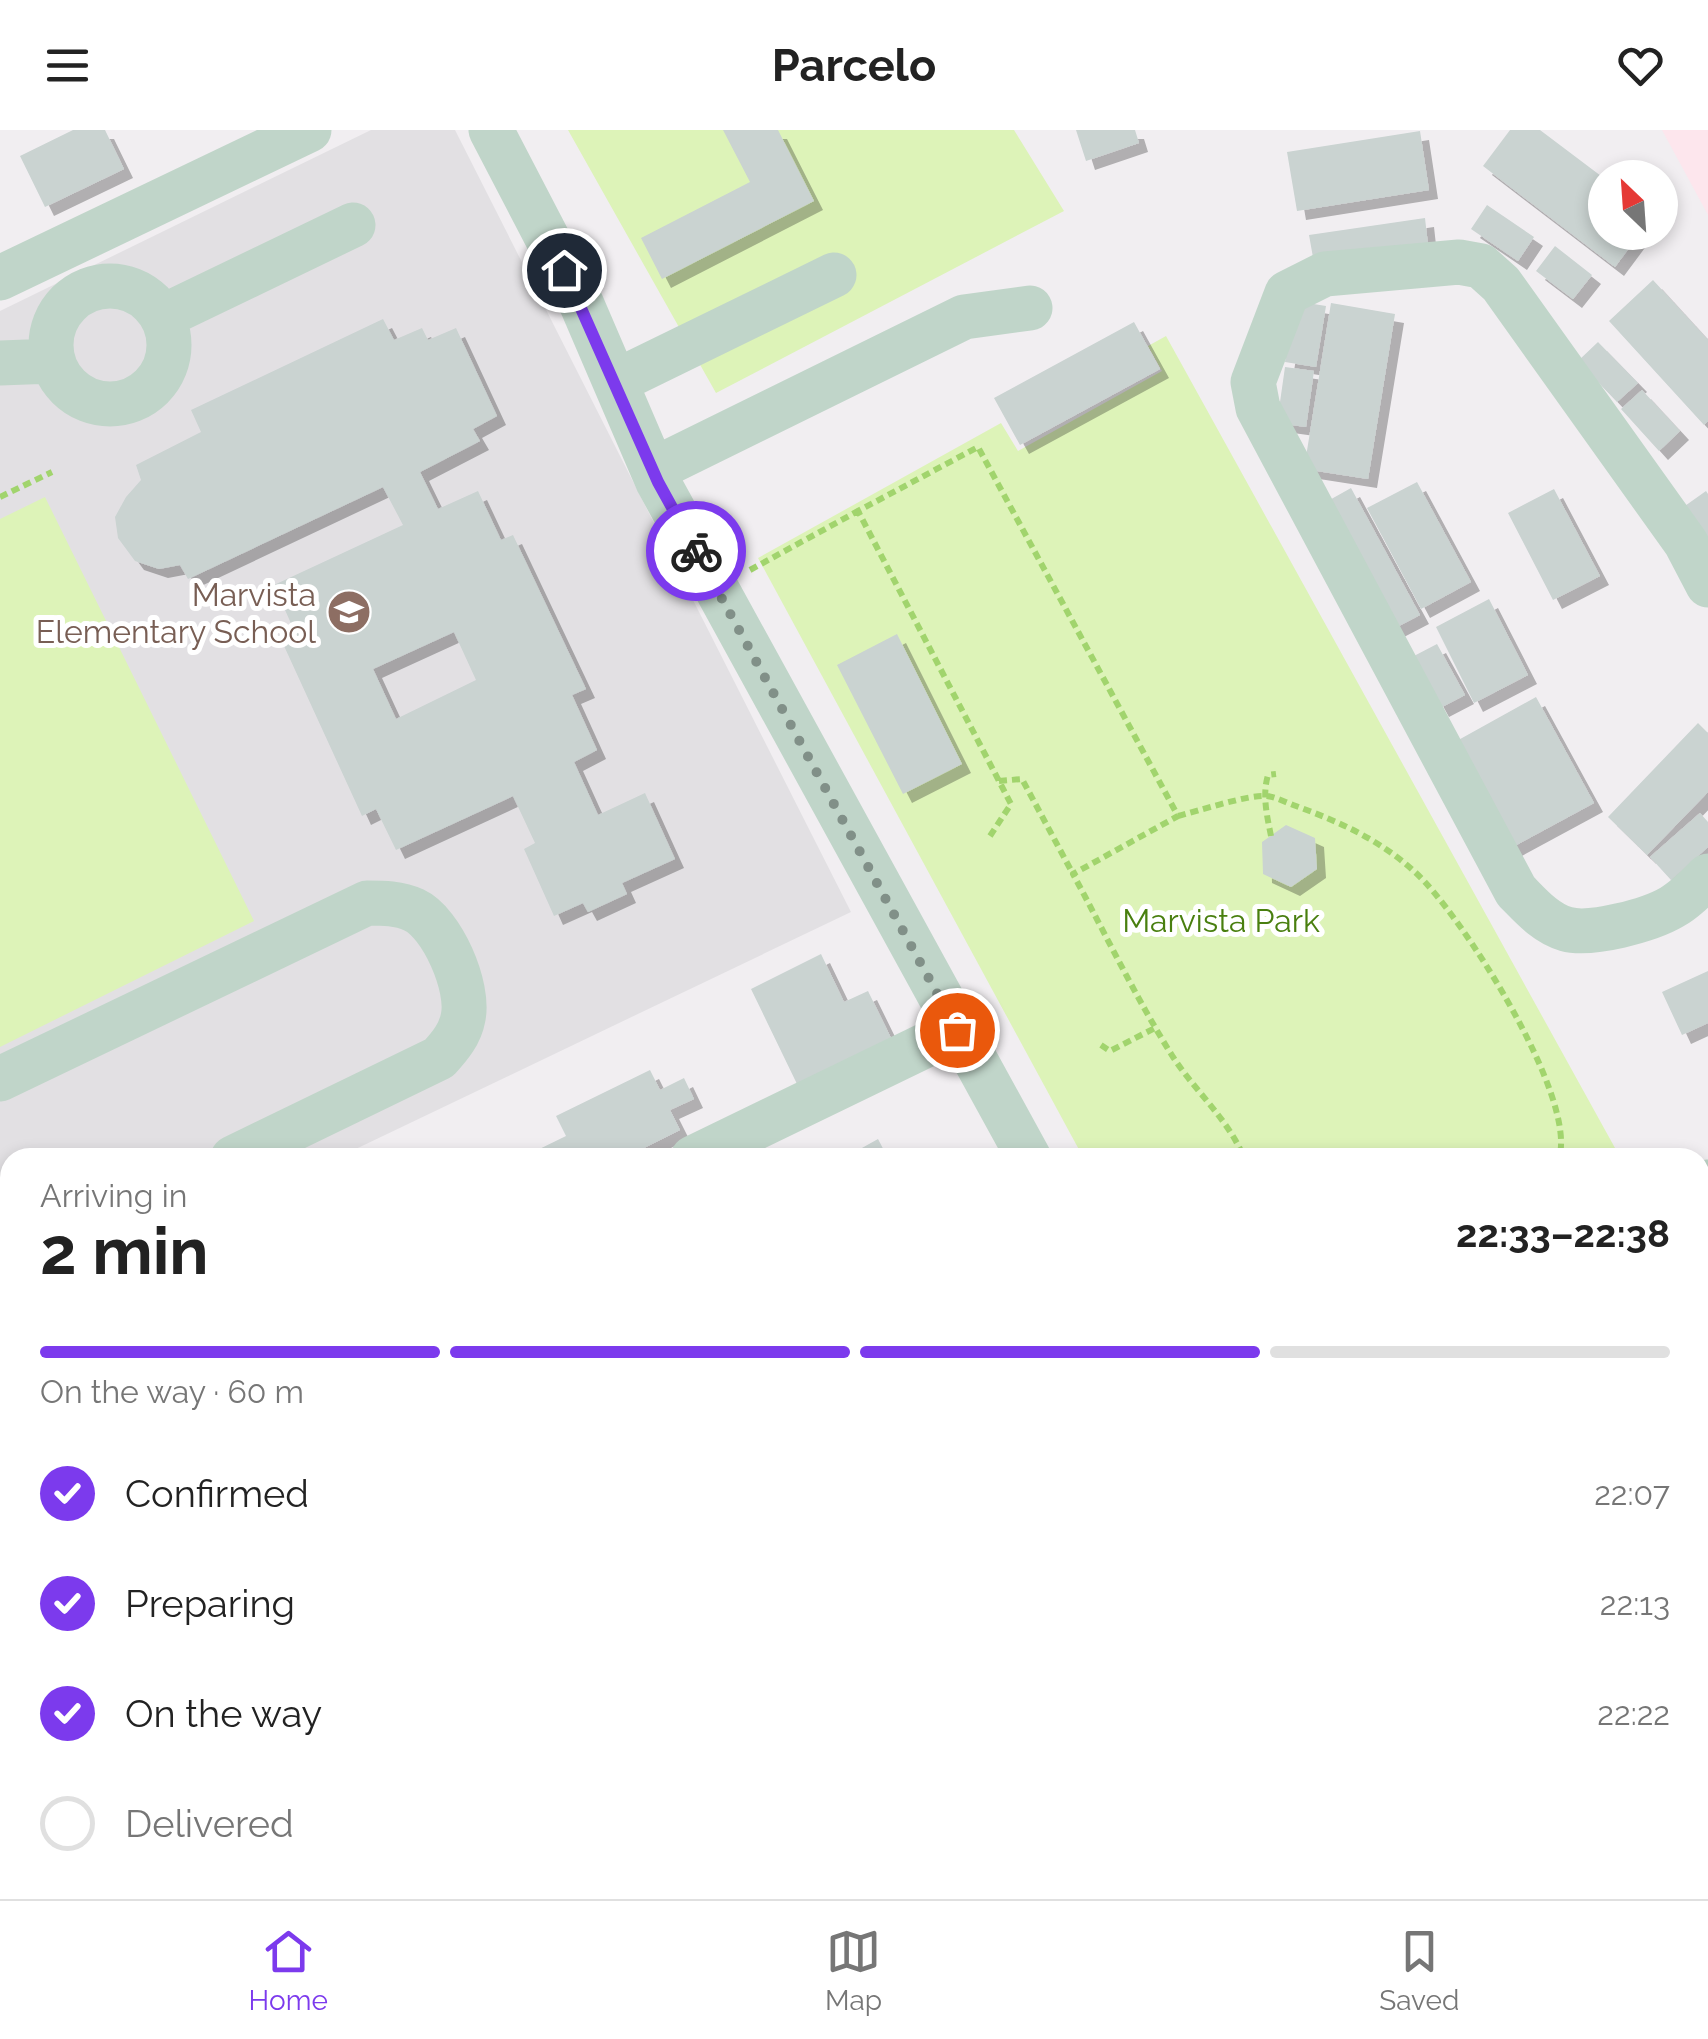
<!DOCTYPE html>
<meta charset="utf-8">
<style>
:root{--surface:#fff;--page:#f2f2f2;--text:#222;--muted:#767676;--line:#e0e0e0;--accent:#7c3aed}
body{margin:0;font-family:Raleway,sans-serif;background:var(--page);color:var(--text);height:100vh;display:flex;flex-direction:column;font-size:38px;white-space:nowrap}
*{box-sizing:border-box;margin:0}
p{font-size:32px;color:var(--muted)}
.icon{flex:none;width:55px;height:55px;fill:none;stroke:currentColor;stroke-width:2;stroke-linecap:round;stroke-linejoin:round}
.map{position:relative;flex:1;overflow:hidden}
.sheet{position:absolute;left:0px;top:1018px;width:1710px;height:752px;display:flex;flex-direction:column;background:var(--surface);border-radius:30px 30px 0 0;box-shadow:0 5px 15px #0003}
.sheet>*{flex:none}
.needle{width:65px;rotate:335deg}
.fabs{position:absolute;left:1588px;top:30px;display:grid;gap:20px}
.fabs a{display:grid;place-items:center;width:90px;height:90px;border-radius:50%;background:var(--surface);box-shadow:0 5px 15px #0003;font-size:50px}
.pin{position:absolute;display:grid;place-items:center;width:85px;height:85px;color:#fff;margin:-42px;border:5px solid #fff;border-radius:50%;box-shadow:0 2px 10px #0007}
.courier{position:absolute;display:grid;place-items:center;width:100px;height:100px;margin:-50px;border:8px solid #7c3aed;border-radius:50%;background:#fff;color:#222;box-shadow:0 2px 12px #0007}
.overview em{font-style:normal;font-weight:700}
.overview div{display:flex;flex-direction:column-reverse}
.overview{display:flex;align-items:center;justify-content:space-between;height:170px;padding:0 40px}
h1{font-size:65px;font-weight:700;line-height:75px}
.bar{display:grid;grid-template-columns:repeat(4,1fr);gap:15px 10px;align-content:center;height:120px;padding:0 40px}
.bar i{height:12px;border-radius:8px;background:var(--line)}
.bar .on{background:var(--accent)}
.bar p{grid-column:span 4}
ol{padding:0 40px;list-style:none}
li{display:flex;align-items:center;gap:30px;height:110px}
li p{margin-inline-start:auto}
li .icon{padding:10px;border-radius:50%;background:var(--accent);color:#fff;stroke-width:4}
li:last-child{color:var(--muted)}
li i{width:55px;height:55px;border:5px solid var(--line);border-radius:50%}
header{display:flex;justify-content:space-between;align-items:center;height:130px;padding:0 40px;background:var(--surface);font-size:45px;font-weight:700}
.menu{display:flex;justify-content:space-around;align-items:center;height:140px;border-top:2px solid var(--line);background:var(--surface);font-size:28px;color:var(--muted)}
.menu a{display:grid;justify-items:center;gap:5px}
.menu .on{color:var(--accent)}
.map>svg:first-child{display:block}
.commercial{fill:#fde6ed}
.education{fill:#e2e0e3}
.green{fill:#ddf3b8}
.building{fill:#cad3d1;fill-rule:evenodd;filter:url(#shadow)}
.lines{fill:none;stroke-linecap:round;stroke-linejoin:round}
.path{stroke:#a1d46d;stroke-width:6;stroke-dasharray:8 5;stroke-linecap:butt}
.minor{stroke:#c0d5c9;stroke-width:45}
.done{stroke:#819088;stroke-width:10;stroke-dasharray:0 18}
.route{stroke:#7c3aed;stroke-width:12}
.labels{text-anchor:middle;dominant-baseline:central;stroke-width:10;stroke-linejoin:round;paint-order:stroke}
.education-label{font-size:32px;fill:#785e54;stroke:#fff;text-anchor:end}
.park-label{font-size:32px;fill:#497f0f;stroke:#fff}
</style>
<header><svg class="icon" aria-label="menu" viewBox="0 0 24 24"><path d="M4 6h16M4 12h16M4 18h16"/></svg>Parcelo<svg class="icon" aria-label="heart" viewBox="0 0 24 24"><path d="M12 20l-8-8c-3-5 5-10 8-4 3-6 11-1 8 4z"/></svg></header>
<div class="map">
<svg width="1708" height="1769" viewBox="0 0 1708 1769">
<defs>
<filter id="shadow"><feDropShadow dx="9" dy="9" stdDeviation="0" flood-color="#0004"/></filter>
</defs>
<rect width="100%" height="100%" fill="#f1eef1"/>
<path class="commercial" d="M1662,0H1708V85Z"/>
<path class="education" d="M371,0H455L851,782L339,1027L10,1028V1185L0,1190V181Z"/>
<path class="green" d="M568,0H1014L1064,81L716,263Z
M1166,206L1620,1027H1083L758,428L1001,293L1018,321L1162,241L1148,216Z
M45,367L254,791L0,917V389Z"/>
<path class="building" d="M73,0H105L124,39L45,77L20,26Z
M723,0H778L814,71L662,149L641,108L750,52Z
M1076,0H1135L1139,13L1086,31Z
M1510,0H1540L1605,49V102H1641L1615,137L1483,36Z
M1420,1L1429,60L1297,81L1287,22Z
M1487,75L1534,107L1518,131L1471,99Z
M1425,88L1428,115L1314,133L1309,105Z
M1555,116L1592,145L1573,169L1536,141Z
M1653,150L1708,210V291L1704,295L1609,191Z
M1295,171L1326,176L1316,237L1285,232Z
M1331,173L1395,184L1368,349L1304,339Z
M383,189L394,210L422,198L428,210L456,198L497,286L473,299L480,311L420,342L438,379L478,361L501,410L513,405L586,559L572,565L597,620L574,632L598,685L645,663L675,729L622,753L627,764L588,782L583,773L554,786L524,719L535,713L513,666L396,720L376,679L362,686L279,505L293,498L274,455L403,395L383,357L188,449L180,435L159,439L135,431L118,408L115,387L126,367L141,350L136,335L201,302L191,280ZM454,502L476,550L396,589L373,539Z
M1134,192L1160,239L1020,315L994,268Z
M1598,212L1638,253L1617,272L1578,231Z
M1285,237L1314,241L1306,297L1277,293Z
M1642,260L1680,301L1659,321L1621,279Z
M1417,352L1471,452L1421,479L1367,378Z
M1351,358L1420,485L1395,498L1326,372Z
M1554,359L1600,446L1553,470L1508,383Z
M1706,361L1708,364V416L1682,378Z
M1489,469L1528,545L1474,573L1436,497Z
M897,504L962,634L903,664L837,535Z
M1437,514L1465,565L1440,578L1412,527Z
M1536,567L1594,673L1511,718L1453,613Z
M1698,593L1708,603V662L1647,725L1608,687Z
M1700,683L1708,692V717L1671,750L1650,727Z
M1286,695L1315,708L1317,739L1291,757L1263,744L1262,712Z
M821,824L844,872L868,861L891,908L797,954L751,859Z
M1708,841V893L1682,905L1662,862Z
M650,940L660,960L684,948L694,969L670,980L680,1000L624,1028H521L566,1006L556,986Z
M878,1009L888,1028H844Z
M1708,1341V1398L1700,1380V1344Z
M40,1760H128L132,1769H45Z
M802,1760H892L896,1769L914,1760H981L985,1769H807Z
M1209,1760H1287L1292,1769H1213Z
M1588,1760H1638L1642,1768L1592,1769Z"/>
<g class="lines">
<path class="path" d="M0,367L52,342
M750,440L858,381
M999,651L1022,649L1073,744
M1178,686C1198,681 1250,664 1267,666C1276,667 1287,673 1296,676C1340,692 1380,710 1415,742C1461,784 1578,967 1559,1028
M990,706L1011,674L858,381L978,317L1178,686L1073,744C1106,805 1136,868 1173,927C1195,961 1229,990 1244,1028
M1271,706C1267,686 1262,665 1268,645L1276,644
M1101,915L1110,921L1155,898"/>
<path class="minor" d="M491,0L582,175L658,352L1029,1028
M0,148L309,0
M51 215a59 59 0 1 1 118 0a59 59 0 1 1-118 0Z
M162,187L353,95
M0,233L53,231
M615,252L834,145
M653,340L964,187L1030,178
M1708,455L1686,413L1501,154L1481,136L1459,132L1325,144L1287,163L1253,252L1258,278L1516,761C1530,775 1545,793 1566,799C1591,806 1650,790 1672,777C1686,769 1697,757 1708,746
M0,949L367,773C383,773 399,773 414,780C442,793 470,857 463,888C460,904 450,916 439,928L233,1028
M693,1028L957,900
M1700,1056L1708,1052
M0,1093L10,1114
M0,1387L10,1382
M0,1575L10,1579
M1700,1698L1708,1714
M452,1760L472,1769
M1420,1760L1425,1769"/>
</g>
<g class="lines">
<path class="done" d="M696,421L957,900"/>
<path class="route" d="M564,140L658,352L696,421"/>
</g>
<defs>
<symbol id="school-disc" viewBox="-11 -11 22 22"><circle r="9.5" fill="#8d6e63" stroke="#fff"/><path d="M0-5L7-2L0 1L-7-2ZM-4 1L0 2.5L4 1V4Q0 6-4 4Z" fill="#fff"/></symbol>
</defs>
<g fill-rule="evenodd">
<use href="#school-disc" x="324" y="457" width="50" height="50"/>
</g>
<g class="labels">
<g class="education-label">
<text x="316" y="464">Marvista<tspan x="316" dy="37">Elementary School</tspan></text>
</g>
<g class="park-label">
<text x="1221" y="790">Marvista Park</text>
</g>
</g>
</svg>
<div class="fabs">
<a><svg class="needle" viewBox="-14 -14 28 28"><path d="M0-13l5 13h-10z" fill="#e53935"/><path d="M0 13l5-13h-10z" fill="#767676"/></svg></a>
</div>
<div class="pin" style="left:957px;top:900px;background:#ea580c"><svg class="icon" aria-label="bag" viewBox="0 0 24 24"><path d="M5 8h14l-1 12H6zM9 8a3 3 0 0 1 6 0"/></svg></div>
<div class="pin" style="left:564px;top:140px;background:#1f2937"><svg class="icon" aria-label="home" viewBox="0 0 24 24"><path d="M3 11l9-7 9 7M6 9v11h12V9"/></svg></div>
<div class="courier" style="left:696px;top:421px"><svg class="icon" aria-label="bike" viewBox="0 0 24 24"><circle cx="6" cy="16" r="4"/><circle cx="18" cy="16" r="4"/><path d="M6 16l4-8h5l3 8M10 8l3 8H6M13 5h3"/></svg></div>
<section class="sheet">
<div class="overview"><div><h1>2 min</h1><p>Arriving in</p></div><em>22:33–22:38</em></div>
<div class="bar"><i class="on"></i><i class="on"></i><i class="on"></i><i></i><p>On the way · 60 m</p></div>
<ol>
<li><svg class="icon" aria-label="check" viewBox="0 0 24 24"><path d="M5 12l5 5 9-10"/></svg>Confirmed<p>22:07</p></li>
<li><svg class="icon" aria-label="check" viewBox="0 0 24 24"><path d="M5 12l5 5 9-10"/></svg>Preparing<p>22:13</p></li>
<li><svg class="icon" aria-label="check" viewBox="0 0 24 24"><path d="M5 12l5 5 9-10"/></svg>On the way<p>22:22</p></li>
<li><i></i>Delivered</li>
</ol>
</section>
</div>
<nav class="menu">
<a class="on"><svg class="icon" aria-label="home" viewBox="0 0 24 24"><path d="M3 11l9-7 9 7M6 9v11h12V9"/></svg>Home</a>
<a><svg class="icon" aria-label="map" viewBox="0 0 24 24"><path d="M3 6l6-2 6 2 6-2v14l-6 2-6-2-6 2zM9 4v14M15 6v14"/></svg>Map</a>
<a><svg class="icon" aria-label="saved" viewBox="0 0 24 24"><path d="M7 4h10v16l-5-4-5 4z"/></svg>Saved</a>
</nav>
